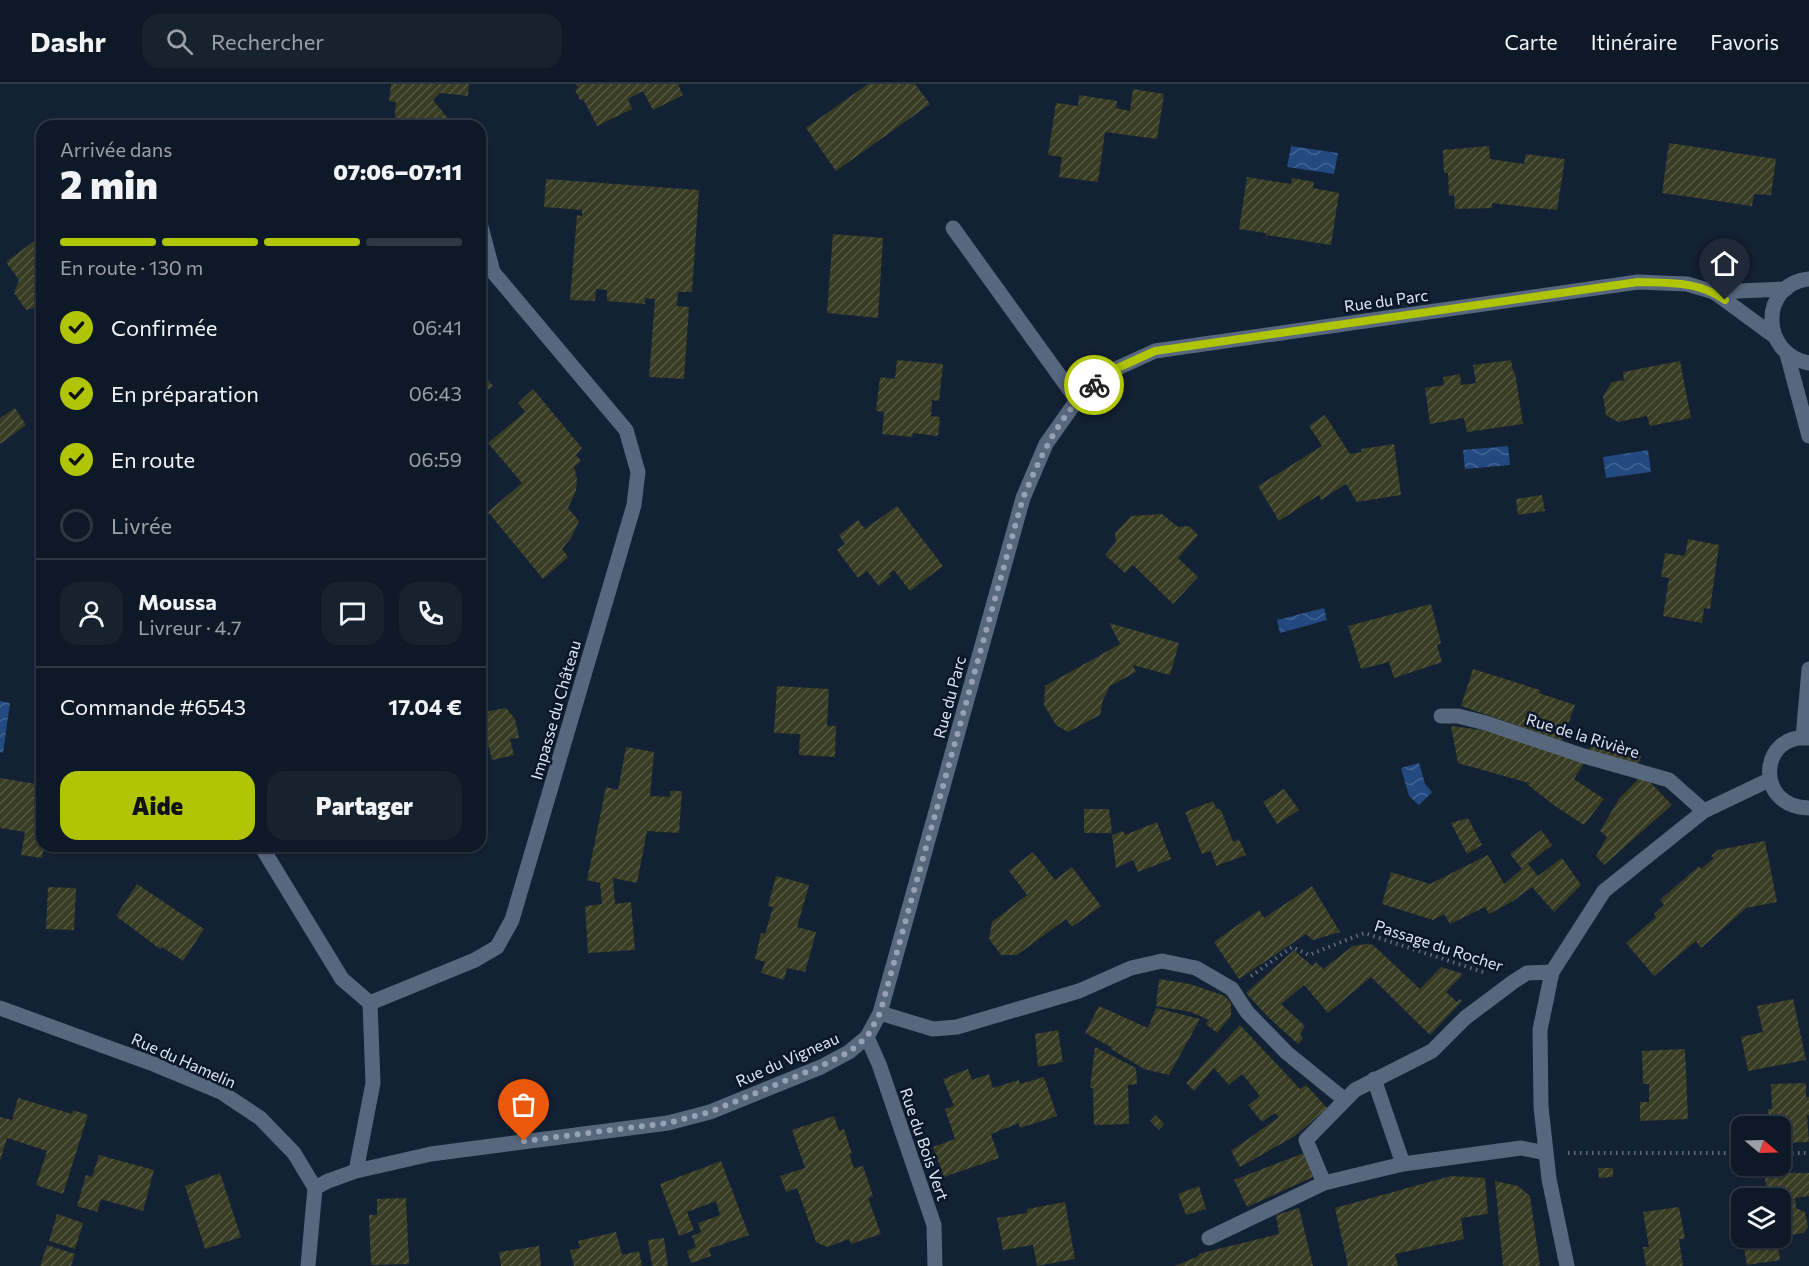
<!DOCTYPE html>
<html lang="fr">
<meta charset="utf-8">
<style>
:root{--surface:#0e1927;--page:#17222f;--text:#f1f3f6;--muted:#9ba0a7;--line:#2e3844;--accent:#afc505}
body{margin:0;font-family:Commissioner,sans-serif;background:var(--page);color:var(--text);height:100vh;display:flex;flex-direction:column;font-size:22px;white-space:nowrap}
*{box-sizing:border-box;margin:0}
p{font-size:20px;color:var(--muted)}
.icon{flex:none;width:33px;height:33px;fill:none;stroke:currentColor;stroke-width:2;stroke-linecap:round;stroke-linejoin:round}
.map{position:relative;flex:1;overflow:hidden}
.drawer{position:absolute;left:36px;top:36px;width:450px;height:732px;display:flex;flex-direction:column;background:var(--surface);border-radius:18px;box-shadow:0 2px 4px #0004,0 0 0 2px var(--line)}
.drawer>*{flex:none}
.needle{width:39px;rotate:109deg}
.controls{position:absolute;left:1731px;top:1032px;display:grid;gap:12px}
.controls a{display:grid;place-items:center;width:60px;height:60px;border-radius:12px;background:var(--surface);box-shadow:0 2px 4px #0004,0 0 0 2px var(--line);font-size:30px}
.pin{position:absolute;display:grid;place-items:center;width:51px;height:51px;color:#fff;margin:-62px -26px;border-radius:50% 50% 50% 0;rotate:-45deg;box-shadow:0 0 6px #0007}
.pin .icon{rotate:45deg}
.courier{position:absolute;display:grid;place-items:center;width:60px;height:60px;margin:-30px;border:4px solid #afc505;border-radius:50%;background:#fff;color:#222;box-shadow:0 2px 8px #0007}
.summary em{font-style:normal;font-weight:800}
.summary div{display:flex;flex-direction:column-reverse}
.summary{display:flex;align-items:center;justify-content:space-between;height:102px;padding:0 24px}
h1{font-size:39px;font-weight:800;line-height:45px}
.bar{display:grid;grid-template-columns:repeat(4,1fr);gap:9px 6px;align-content:center;height:72px;padding:0 24px}
.bar i{height:8px;border-radius:4px;background:var(--line)}
.bar .selected{background:var(--accent)}
.bar p{grid-column:span 4}
.line{display:flex;align-items:center;gap:15px;padding:0 24px;border-top:2px solid var(--line)}
.line div{flex:1}
.round{display:grid;place-items:center;flex:none;width:63px;height:63px;border-radius:18px;background:var(--page)}
ol{padding:0 24px;list-style:none}
li{display:flex;align-items:center;gap:18px;height:66px}
li p{margin-inline-start:auto}
li .icon{padding:6px;border-radius:50%;background:var(--accent);color:#111;stroke-width:4}
li:last-child{color:var(--muted)}
li i{width:33px;height:33px;border:3px solid var(--line);border-radius:50%}
.action{display:flex;gap:12px;margin-top:auto;padding:12px 24px}
.action a{flex:1;height:69px;border-radius:18px;background:var(--accent);color:#111;font-size:24px;font-weight:800;line-height:69px;text-align:center}
.action a+a{background:var(--page);color:var(--text)}
header{display:flex;align-items:center;gap:36px;box-sizing:border-box;height:84px;padding:0 30px;background:var(--surface);border-bottom:2px solid var(--line)}
header strong{font-size:28px}
nav{display:flex;gap:33px;margin-inline-start:auto;font-size:21px}
.search{width:420px;height:54px;background:var(--page);display:flex;align-items:center;gap:15px;box-sizing:border-box;padding:0 21px;border-radius:18px;color:var(--muted);font-size:22px}
.map>svg:first-child{display:block}
.water{fill:url(#water-waves)}
.building{fill:url(#building-hatch)}
.lines{fill:none;stroke-linecap:round;stroke-linejoin:round}
.path{stroke:#606c7d;stroke-width:4;stroke-dasharray:1.5 4.5;stroke-linecap:butt}
.service{stroke:#57677e;stroke-width:15}
.minor{stroke:#57677e;stroke-width:15}
.tertiary{stroke:#57677e;stroke-width:15}
.done{stroke:#96a1b1;stroke-width:6;stroke-dasharray:0 10.8}
.route{stroke:#afc505;stroke-width:8}
.labels{text-anchor:middle;dominant-baseline:central;stroke-width:5;stroke-linejoin:round;paint-order:stroke}
.street-label{font-size:16px;fill:#dde6f4;stroke:#0a1729}
</style>
<header>
<strong>Dashr</strong>
<div class="search"><svg class="icon" aria-label="search" viewBox="0 0 24 24"><circle cx="10" cy="10" r="6"/><path d="M15 15l6 6"/></svg>Rechercher</div>
<nav><a>Carte</a><a>Itinéraire</a><a>Favoris</a></nav>
</header>
<div class="map">
<svg width="1809" height="1182" viewBox="0 0 1809 1182">
<defs>
<pattern id="water-waves" width="16" height="10" patternUnits="userSpaceOnUse" patternTransform="scale(1.5)"><rect width="16" height="10" fill="#224a80"/><path d="M0 5q4-4 8 0t8 0" fill="none" stroke="#426493"/></pattern>
<pattern id="building-hatch" width="6" height="6" patternUnits="userSpaceOnUse" patternTransform="scale(1.5)"><rect width="6" height="6" fill="#373c23"/><path d="M-1 1l2-2M0 6l6-6M5 7l2-2" fill="none" stroke="#545844"/></pattern>
</defs>
<rect width="100%" height="100%" fill="#132134"/>
<path class="water" d="M1291,62L1338,69L1334,90L1287,83Z
M1508,362L1510,381L1465,385L1463,366Z
M1648,366L1651,388L1606,394L1603,373Z
M1324,524L1327,536L1280,549L1277,536Z
M0,617L10,619L3,669L0,668Z
M1419,679L1425,700L1432,708L1419,721L1409,712L1401,684Z"/>
<path class="building" d="M391,0H469L468,12L440,9L433,16L454,42H394L396,18L389,17Z
M576,0H678L683,11L653,26L643,7L628,15L632,25L597,42L583,15L580,16L575,6L578,4Z
M868,0H915L930,20L836,87L806,44Z
M1133,5L1164,10L1157,55L1105,48L1098,98L1059,93L1062,73L1048,71L1056,19L1078,22L1079,11L1117,17L1116,24L1130,27Z
M1669,59L1776,75L1771,111L1754,110L1752,122L1662,109Z
M1489,62L1490,75L1524,80L1526,70L1565,75L1557,126L1492,119V124L1455,125L1454,111L1449,112L1448,89H1444L1443,66Z
M1247,93L1291,100L1292,94L1314,98L1313,104L1339,109L1331,161L1267,151L1266,155V149L1239,145Z
M546,95L699,106L692,208H678L677,222L689,223L684,295L649,293L655,215L645,214V220L607,217V206L596,205L595,217L570,216L577,131L582,132V126L544,123Z
M42,140V229L40,222L26,226L14,209L19,196L6,178L41,152L35,145Z
M833,150L883,154L878,234L827,229Z
M897,276L943,280L939,317L932,316L931,332L940,333L938,352L913,349L912,353L882,350L884,328L876,327L880,293L895,295Z
M1511,276L1513,288H1515L1523,340L1467,348L1464,334L1430,340L1425,304L1444,301L1443,293L1460,290L1461,301L1476,299L1473,281Z
M1680,277L1691,334L1650,342L1647,332L1618,338L1606,331L1603,312L1612,298L1624,296L1623,288Z
M480,287L493,302L480,312Z
M533,305L582,364L576,371L581,377L574,383L577,394L576,407L568,424L579,437L571,454L562,465L568,473L543,495L488,428L522,399L488,359L525,328L518,319Z
M15,324L26,341L0,360V334Z
M1325,331L1350,370L1362,368L1361,365L1394,360L1401,411L1357,418L1346,400L1321,416L1319,411L1279,437L1258,402L1322,362L1309,342Z
M1542,411L1545,427L1518,431L1516,415Z
M897,422L943,482L910,507L894,486L889,490L891,492L879,502L867,487L858,494L837,466L845,460L839,451L858,436L865,445Z
M1162,430L1178,443L1189,442L1198,451L1178,474L1198,493L1173,520L1133,481L1125,489L1105,471L1116,458L1115,449L1131,432Z
M1688,455L1719,461L1710,525L1704,524L1702,539L1663,532L1669,494L1661,493L1665,469L1685,472Z
M1431,520L1441,559L1437,561L1442,578L1394,594L1389,578L1361,585L1348,542Z
M1109,539L1179,559L1170,591L1133,581L1136,588L1110,602L1103,616L1100,631L1068,648L1056,641L1044,621L1045,602L1120,560Z
M1473,585L1540,606L1539,609L1575,621L1562,657L1461,622Z
M777,602L829,605L827,642H836L835,673L799,671L800,650L774,649Z
M506,624L515,635L519,654L510,655L514,671L492,676L488,660L480,662V629Z
M1451,642L1490,647L1584,679L1574,695L1604,715L1584,741L1555,722L1528,701L1529,699L1458,679Z
M1593,655L1628,665L1627,669L1641,672L1639,680L1616,676L1589,667Z
M626,663L654,668L650,712L670,713V707H682L679,749L647,747L637,799L613,794L615,820L631,818L635,866L588,869L585,822L602,820L600,799L587,796L606,703L618,706Z
M1641,692L1647,695L1672,721L1604,781L1596,772L1607,753L1600,747L1619,715Z
M0,694L42,701V762H44L42,774L21,771L25,748L0,744Z
M1284,705L1299,726L1277,740L1263,718Z
M1213,717L1216,724L1221,726L1233,758L1239,755L1246,771L1216,782L1211,767L1202,770L1185,728Z
M1084,725H1109L1112,749H1084Z
M1468,734L1482,761L1467,770L1451,739Z
M1157,738L1171,775L1138,788L1133,776L1116,784L1112,751L1123,747L1125,751Z
M1541,746L1552,761L1528,780L1538,792L1562,774L1581,801L1554,828L1532,803L1513,817L1489,830L1485,823L1450,840L1444,830L1433,836L1382,820L1391,788L1430,800L1488,771L1504,800L1522,785L1510,770Z
M1765,757L1777,818L1746,824L1701,864L1696,857L1654,892L1626,859L1656,833L1654,830L1664,821L1660,816L1699,782L1701,785L1714,774L1711,772L1718,766Z
M1033,768L1055,796L1072,783L1101,822L1072,843L1066,835L1017,871H1001L989,855L992,838L1027,811L1009,787Z
M776,792L809,801L797,843L816,848L805,888L787,884L784,896L761,889L765,878L755,875L761,849L765,850L773,823L768,822Z
M137,800L204,845L183,877L162,863L160,865L116,832Z
M1312,802L1340,848L1313,856L1306,850L1239,895L1214,858L1259,826L1264,834Z
M48,803L76,804L74,846L46,845Z
M1366,860L1373,861L1420,905L1441,883L1463,890L1446,908L1457,918L1460,915L1462,917L1430,951L1371,893L1328,929L1304,901L1281,920L1305,942L1300,950L1303,954L1298,960L1268,933L1246,909L1294,866L1312,882L1316,878L1323,885L1353,862Z
M1159,895L1190,900L1225,912L1231,919V932L1217,949L1206,940L1209,936L1191,928L1156,922Z
M1793,915L1806,976L1748,987L1741,953L1763,948L1757,922Z
M1099,922L1148,944L1156,924L1200,935L1169,991L1144,985L1111,965V963L1085,949Z
M1240,941L1300,1005L1306,1001L1327,1024L1295,1052L1240,1083L1231,1067L1279,1033L1275,1029L1262,1038L1248,1021L1260,1012L1242,990L1229,1001L1214,984L1194,1007L1186,999Z
M1058,946L1063,978L1038,983L1035,950Z
M1095,963L1136,984L1137,1000L1128,1001L1129,1040L1094,1041L1093,1004H1090Z
M1685,965L1688,1035L1640,1037V1018H1649V1000H1643L1642,967Z
M968,985L972,996L989,990L993,1004L1019,996L1020,1000L1044,993L1057,1032L1020,1044L1019,1039L991,1050L999,1074L944,1093L933,1063L955,1055L945,1025L954,1022L943,995Z
M1806,999V1013H1809V1031H1807L1809,1058L1780,1059V1042H1769L1768,1025H1772L1771,1000Z
M18,1014L72,1030L73,1026L88,1031L63,1110L36,1101L47,1067L7,1054L0,1077V1033L12,1036Z
M1156,1031L1164,1040L1159,1046L1150,1037Z
M834,1032L839,1047L844,1045L852,1070H849L854,1084L863,1082L873,1112L868,1114L881,1150L851,1160L849,1155L827,1163L816,1158L797,1104L786,1108L780,1092L805,1084L792,1046Z
M1304,1069L1313,1093L1247,1123L1234,1096Z
M99,1071L154,1086L143,1127L101,1115L97,1128L77,1122L86,1091L92,1093Z
M721,1077L749,1151L709,1165L711,1172L691,1179L687,1167L696,1163L692,1152L701,1148L698,1139L720,1131L716,1117L687,1128L694,1146L679,1152L660,1100Z
M1598,1084H1613V1093L1599,1094Z
M220,1089L241,1153L205,1165L185,1102Z
M1764,1089H1809V1112L1795,1114L1796,1124L1805,1128L1808,1143L1803,1149L1780,1153V1114H1768Z
M1451,1092L1485,1094L1488,1130L1461,1134L1464,1155L1395,1170L1398,1182H1348L1335,1124Z
M1495,1097L1518,1102L1530,1112L1540,1182H1503Z
M1199,1102L1206,1125L1186,1131L1178,1110Z
M406,1114L409,1180L371,1181L369,1131H377V1115Z
M1065,1118L1075,1175L1037,1182L1033,1161L1003,1166L997,1134L1027,1129V1125Z
M1679,1123L1685,1155H1679L1683,1182H1646L1643,1163H1649L1643,1128Z
M1299,1124L1313,1182H1175L1199,1172L1198,1170L1279,1150L1276,1131Z
M57,1130L83,1139L75,1165L49,1157Z
M616,1148L622,1171L639,1167L642,1182H574L570,1166L580,1164L578,1157Z
M664,1154L668,1182H652L648,1156Z
M1742,1154H1777L1780,1176L1747,1181Z
M47,1161L75,1170L71,1182H40Z
M539,1162L541,1182H501L499,1168Z"/>
<g class="lines">
<path class="path" d="M1251,892L1292,863L1309,871L1364,849L1486,889
M1568,1069H1742
M1780,1069H1809"/>
<path class="service" d="M953,144L1077,316
M261,762L342,895L370,919"/>
<path class="minor" d="M1714,208L1786,205
M1441,632H1458L1486,639L1584,672L1669,696L1704,727
M0,924L156,981L221,1008L260,1034L294,1069L315,1104L308,1182
M880,929L1023,414L1046,360L1077,316L1111,287L1155,267L1638,198L1687,200L1714,208L1774,252
M867,953L879,980L934,1141L935,1182
M1374,995L1403,1080
M1546,1069L1521,1064L1403,1080L1324,1099L1306,1056L1355,1006L1432,967L1465,934L1513,898L1527,889L1552,888
M356,1087L373,999L370,919L475,876L497,863L512,836L634,421L638,388L626,346L493,188L480,139
M315,1104L328,1097L356,1087L431,1070L668,1039L710,1028L821,983L849,968L867,953L880,929L933,945L957,943L1079,907L1131,884L1162,877L1196,884L1232,905L1247,928L1287,969L1345,1016
M1209,1154L1324,1099
M1567,1182L1549,1095L1541,1023L1540,946L1552,888L1604,807L1704,727L1769,696"/>
<path class="tertiary" d="M1809,195C1759,200 1760,270 1809,279
M1787,270L1809,352
M1803,654L1809,585
M1809,654C1760,648 1753,723 1809,724"/>
</g>
<g class="lines">
<path class="done" d="M524,1057L668,1039L710,1028L821,982L849,968L867,953L880,929L1023,414C1041,372 1058,332 1094,301"/>
<path class="route" d="M1094,301L1111,287L1155,267L1638,198C1669,199 1699,197 1725,216"/>
</g>
<g class="labels">
<g class="street-label">
<text transform="translate(1386 216) rotate(-8)">Rue du Parc</text>
<text transform="translate(949 613) rotate(-75)">Rue du Parc</text>
<text transform="translate(555 626) rotate(-74)">Impasse du Château</text>
<text transform="translate(1583 651) rotate(17)">Rue de la Rivière</text>
<text transform="translate(1439 861) rotate(18)">Passage du Rocher</text>
<text transform="translate(787 975) rotate(-24)">Rue du Vigneau</text>
<text transform="translate(184 976) rotate(24)">Rue du Hamelin</text>
<text transform="translate(925 1060) rotate(71)">Rue du Bois Vert</text>
</g>
</g>
</svg>
<div class="controls">
<a><svg class="needle" viewBox="-14 -14 28 28"><path d="M0-13l5 13h-10z" fill="#e53935"/><path d="M0 13l5-13h-10z" fill="#9ba0a7"/></svg></a>
<a><svg class="icon" aria-label="layers" viewBox="0 0 24 24"><path d="M12 4l9 5-9 5-9-5zM3 14l9 5 9-5"/></svg></a>
</div>
<div class="pin" style="left:524px;top:1057px;background:#ea580c"><svg class="icon" aria-label="bag" viewBox="0 0 24 24"><path d="M5 8h14l-1 12H6zM9 8a3 3 0 0 1 6 0"/></svg></div>
<div class="pin" style="left:1725px;top:216px;background:#1f2937"><svg class="icon" aria-label="home" viewBox="0 0 24 24"><path d="M3 11l9-7 9 7M6 9v11h12V9"/></svg></div>
<div class="courier" style="left:1094px;top:301px"><svg class="icon" aria-label="bike" viewBox="0 0 24 24"><circle cx="6" cy="16" r="4"/><circle cx="18" cy="16" r="4"/><path d="M6 16l4-8h5l3 8M10 8l3 8H6M13 5h3"/></svg></div>
<section class="drawer">
<div class="summary"><div><h1>2 min</h1><p>Arrivée dans</p></div><em>07:06–07:11</em></div>
<div class="bar"><i class="selected"></i><i class="selected"></i><i class="selected"></i><i></i><p>En route · 130 m</p></div>
<ol>
<li><svg class="icon" aria-label="check" viewBox="0 0 24 24"><path d="M5 12l5 5 9-10"/></svg>Confirmée<p>06:41</p></li>
<li><svg class="icon" aria-label="check" viewBox="0 0 24 24"><path d="M5 12l5 5 9-10"/></svg>En préparation<p>06:43</p></li>
<li><svg class="icon" aria-label="check" viewBox="0 0 24 24"><path d="M5 12l5 5 9-10"/></svg>En route<p>06:59</p></li>
<li><i></i>Livrée</li>
</ol>
<div class="line" style="height:108px"><a class="round"><svg class="icon" aria-label="person" viewBox="0 0 24 24"><circle cx="12" cy="8" r="4"/><path d="M4 21q1-7 8-7t8 7"/></svg></a><div><b>Moussa</b><p>Livreur · 4.7</p></div><a class="round"><svg class="icon" aria-label="chat" viewBox="0 0 24 24"><path d="M4 5h16v11H9l-5 4z"/></svg></a><a class="round"><svg class="icon" aria-label="phone" viewBox="0 0 24 24"><path d="M5 4h4l2 5-3 2q2 4 5 5l2-3 5 2v4C11 20 4 13 5 4z"/></svg></a></div>
<div class="line" style="height:78px"><div>Commande #6543</div><b>17.04 €</b></div>
<div class="action"><a>Aide</a><a>Partager</a></div>
</section>
</div>
